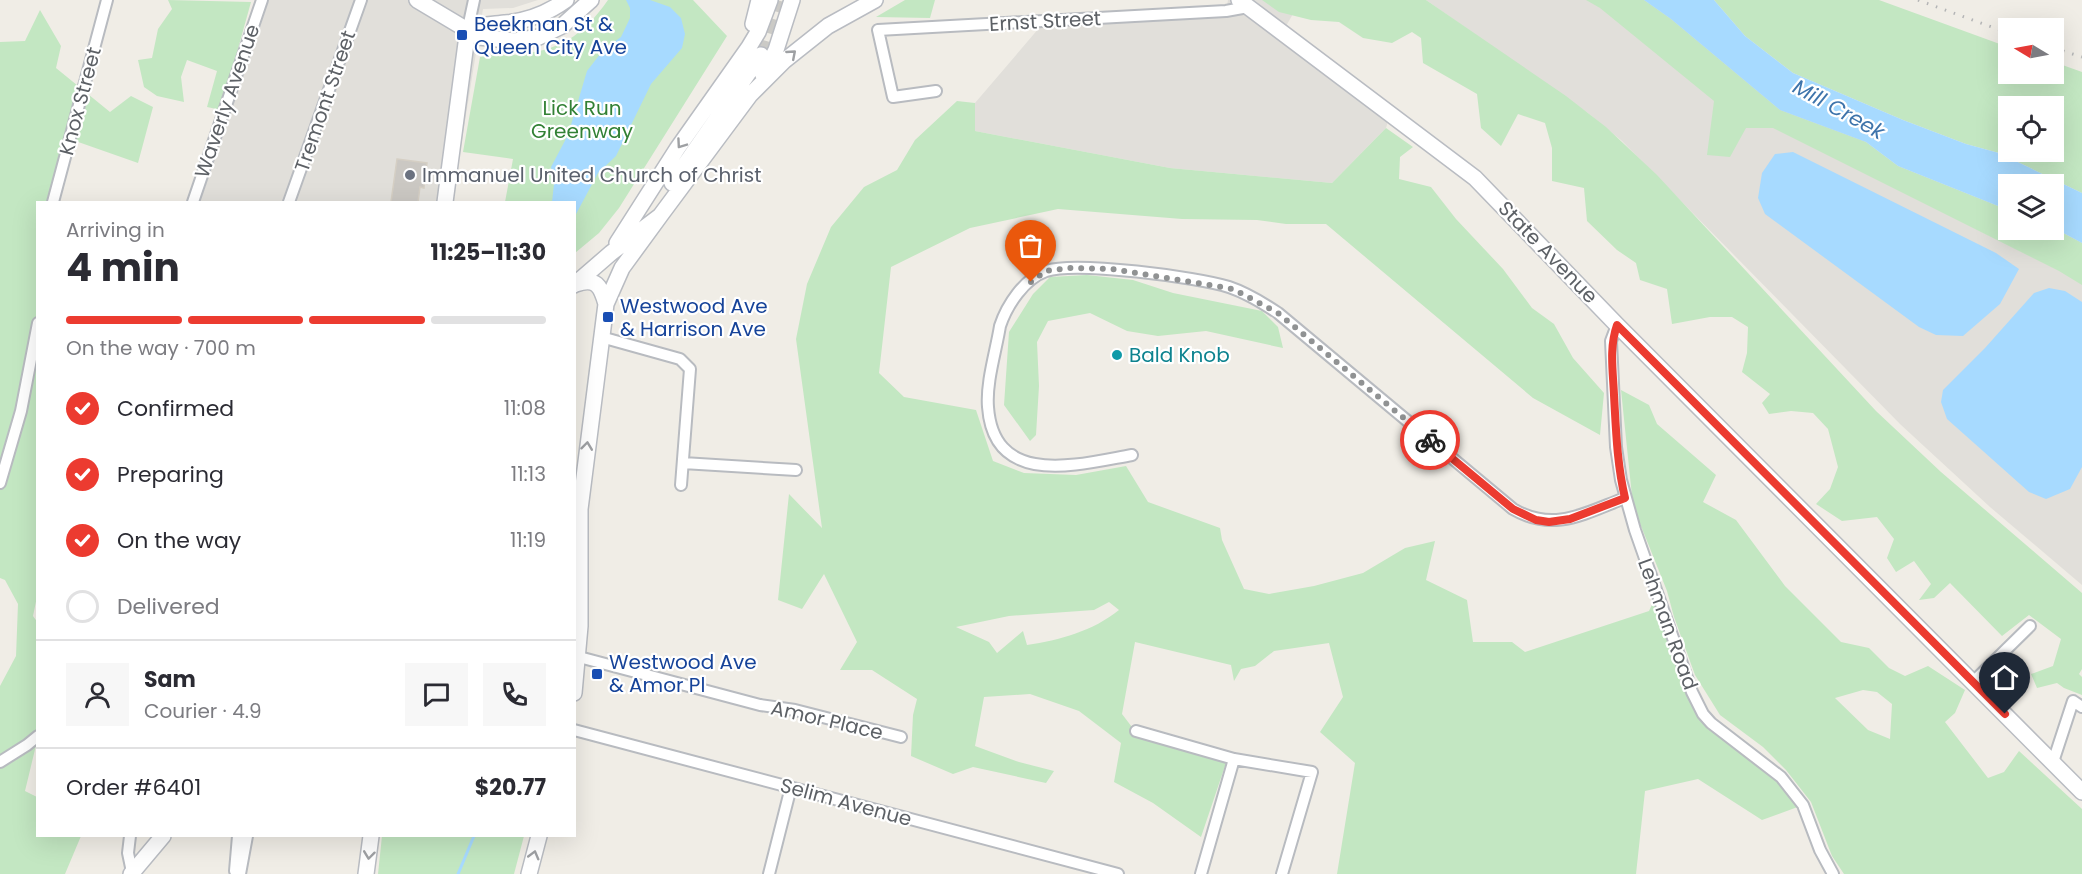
<!DOCTYPE html>
<meta charset="utf-8">
<style>
:root{--surface:#fff;--page:#f7f7f7;--text:#2b2b33;--muted:#7c7c81;--line:#e1e1e2;--accent:#ec3b30}
body{margin:0;font-family:Poppins,sans-serif;background:var(--page);color:var(--text);height:100vh;display:flex;flex-direction:column;font-size:22px;white-space:nowrap}
*{box-sizing:border-box;margin:0}
p{font-size:20px;color:var(--muted)}
.icon{flex:none;width:33px;height:33px;fill:none;stroke:currentColor;stroke-width:2;stroke-linecap:round;stroke-linejoin:round}
.map{position:relative;flex:1;overflow:hidden}
.details{position:absolute;left:36px;top:201px;width:540px;height:636px;display:flex;flex-direction:column;background:var(--surface);border-radius:0px;box-shadow:0 6px 24px #0002}
.details>*{flex:none}
.needle{width:39px;rotate:280deg}
.buttons{position:absolute;left:1998px;top:18px;display:grid;gap:12px}
.buttons a{display:grid;place-items:center;width:66px;height:66px;border-radius:0px;background:var(--surface);box-shadow:0 6px 24px #0002;font-size:30px}
.pin{position:absolute;display:grid;place-items:center;width:51px;height:51px;color:#fff;margin:-62px -26px;border-radius:50% 50% 50% 0;rotate:-45deg;box-shadow:0 0 6px #0007}
.pin .icon{rotate:45deg}
.courier{position:absolute;display:grid;place-items:center;width:60px;height:60px;margin:-30px;border:4px solid #ec3b30;border-radius:50%;background:#fff;color:#222;box-shadow:0 2px 8px #0007}
.overview em{font-style:normal;font-weight:700}
.overview div{display:flex;flex-direction:column-reverse}
.overview{display:flex;align-items:center;justify-content:space-between;height:102px;padding:0 30px}
h1{font-size:39px;font-weight:700;line-height:45px}
.bar{display:grid;grid-template-columns:repeat(4,1fr);gap:9px 6px;align-content:center;height:72px;padding:0 30px}
.bar i{height:8px;border-radius:4px;background:var(--line)}
.bar .on{background:var(--accent)}
.bar p{grid-column:span 4}
.line{display:flex;align-items:center;gap:15px;padding:0 30px;border-top:2px solid var(--line)}
.line div{flex:1}
.round{display:grid;place-items:center;flex:none;width:63px;height:63px;border-radius:0px;background:var(--page)}
ol{padding:0 30px;list-style:none}
li{display:flex;align-items:center;gap:18px;height:66px}
li p{margin-inline-start:auto}
li .icon{padding:6px;border-radius:50%;background:var(--accent);color:#fff;stroke-width:4}
li:last-child{color:var(--muted)}
li i{width:33px;height:33px;border:3px solid var(--line);border-radius:50%}
.map>svg:first-child{display:block}
.industrial{fill:#e1dfda}
.green{fill:#c3e7c2;fill-rule:evenodd}
.water{fill:#a7daff}
.lines{fill:none;stroke-linecap:round;stroke-linejoin:round}
.stream{stroke:#a7daff;stroke-width:3}
.building{fill:#cbc8c3;stroke:#d5cfc4;stroke-width:1.5}
.secondary-tunnel{stroke:#cbcac6;stroke-width:15;stroke-dasharray:15 8;stroke-linecap:butt}
.minor-casing{stroke:#b8bbc0;stroke-width:14}
.secondary-casing{stroke:#b9bcc2;stroke-width:18}
.minor{stroke:#fff;stroke-width:10}
.secondary{stroke:#fff;stroke-width:15}
.rail{stroke:#b4b5b6;stroke-width:3;stroke-dasharray:1.5 8;stroke-linecap:butt}
.oneway{stroke:#9ea0a3}
.done{stroke:#909293;stroke-width:6;stroke-dasharray:0 10.8}
.route{stroke:#ec3b30;stroke-width:8}
.transit-dot{fill:#1a4fb4;stroke:#fff;stroke-width:2}
.worship-dot{fill:#6b7280;stroke:#fff;stroke-width:2}
.culture-dot{fill:#0f9aa8;stroke:#fff;stroke-width:2}
.labels{text-anchor:middle;dominant-baseline:central;stroke-width:4.5;stroke-linejoin:round;paint-order:stroke}
.street-label{font-size:20px;fill:#5d6166;stroke:#fff}
.transit-label{font-size:20px;fill:#164399;stroke:#fff;text-anchor:start}
.park-label{font-size:20px;fill:#328135;stroke:#fff}
.worship-label{font-size:20px;fill:#5b616d;stroke:#fff;text-anchor:start}
.culture-label{font-size:20px;fill:#0d838f;stroke:#fff;text-anchor:start}
.water-label{font-size:21px;font-style:italic;fill:#3e74ab;stroke:#fff}
</style>
<div class="map">
<svg width="2082" height="874" viewBox="0 0 2082 874">
<rect width="100%" height="100%" fill="#f0ede6"/>
<path class="industrial" d="M269,0H538L513,8L483,9L452,202H200Z
M1228,0H1301L1282,33L1390,114L1386,128L1332,183L1170,168L975,131V103L1045,21L1226,11Z
M1426,0H1644L1866,142L1898,166L2008,210V230H2054V228L2082,243V585L1990,507L1900,424L1622,141L1588,113Z"/>
<path class="green" d="M168,0L251,2L221,110L207,107L217,71L187,60L181,77L184,102L157,96L144,87L138,60L152,58L158,29L172,9Z
M608,0H693L727,36L619,208L599,233L575,253L574,202H505L513,159L463,152L480,57C491,54 502,56 513,55C559,51 582,37 608,0Z
M905,0H935L930,18L876,17Z
M1262,0H1426L1566,96L1606,127L1657,175L1876,411L1941,472L2082,593V669L2079,674L2082,677V695L2064,688L2057,683L2037,688L2031,674L2053,666L2061,639L2029,615L2002,636L1950,583L1934,598L1919,600L1931,584L1914,561L1896,572L1887,558L1894,539L1877,517L1842,521L1816,504L1830,489L1838,467L1828,429L1813,413L1791,411L1769,414L1762,403L1770,394L1742,372L1747,353L1748,327L1732,317H1710L1672,324L1667,289L1640,280L1636,263L1617,250L1587,221L1584,188L1552,181V148L1545,123L1518,114L1501,146L1481,128L1477,94L1423,63L1421,38L1412,32L1392,43L1363,38L1339,22L1311,20L1279,12Z
M1586,0H1644L1671,19L1780,110L1866,142L1898,166L2008,210V230H2054V228L2082,243V285L2059,271L1773,128H1746L1730,157L1707,155L1714,101L1600,8Z
M1714,0H1879L2008,47V74H2054V62L2082,72V193L1999,153L1966,144L1903,120L1793,73L1745,36ZM2008,106H2054V152H2008Z
M40,10L61,46L56,68L110,112L131,96L153,107L138,163L64,137L53,202H38V592L33,616L38,623V737L25,791L37,797L38,836H81L65,874H0V686L16,656L18,604L5,580L0,578V42L25,41Z
M957,101L975,103V131L1170,168L1332,183L1386,128L1413,147L1400,157L1399,179L1431,187L1456,219L1503,269L1532,308L1554,324L1573,358L1604,393L1600,435L1533,398L1326,224H1286L1257,220L1182,219L1058,209L970,228L891,267L879,373L904,397L976,410L993,461L1024,473L1076,475L1126,466L1148,502L1220,528L1222,540L1244,589L1269,594L1314,586L1363,573L1405,548L1435,541L1426,580L1467,600L1473,642H1512L1525,652L1649,611L1657,594L1696,703L1756,757L1803,805L1762,820L1698,779L1645,791L1636,874H1337L1355,763L1320,732L1343,697L1329,643L1274,651L1255,666L1241,669L1234,681L1231,665L1135,642L1122,714L1138,735L1226,763L1201,837L1153,803L1114,782L1121,743L1079,711L1030,694L984,697L975,746L1019,762L1054,771L1046,783L973,767L953,774L911,756L913,715L917,699L872,670H840L857,642L824,574L802,609L778,600L789,494L822,528L796,339L807,284L831,227L864,187L897,170L915,140ZM1109,602L1119,610C1093,631 1060,640 1027,645L1023,631L997,653L989,642L956,627L1009,616L1094,610Z
M1087,275L1133,280L1173,293L1262,311L1278,327L1283,348L1206,331L1158,336L1127,331L1090,313L1048,321L1037,342L1039,386L1036,435L1030,441L1004,405L1009,332L1033,294L1050,277Z
M1621,390L1649,405L1657,424L1716,475L1703,502L1736,520L1785,586L1841,642L1869,648L1889,668L1905,676L1928,666L1965,690L1955,713L1945,722L1988,778L2004,772L2019,751L2082,809V874H1844L1832,856L1811,802L1786,770L1763,747L1720,715L1695,675L1674,617L1667,591L1633,506ZM1863,690L1877,692L1892,704L1890,739L1868,730L1835,698Z
M382,836H524L514,874H378Z"/>
<path class="water" d="M626,0H650L670,7L681,18L685,34L682,48L651,84L616,156L598,173L575,216L574,202H552L554,184L551,167L568,135L587,71L604,49L621,37L630,18V8Z
M1644,0H1714L1745,36L1793,73L1903,120L1966,144L1999,153L2082,193V243L2054,228V184H2008V210L1898,166L1866,142L1780,110L1671,19Z
M1793,152L1996,253L2019,269L2000,304L1963,336L1936,335L1919,327L1765,214L1758,198L1762,173L1775,154Z
M2049,288L2065,291L2082,302V467L2070,489L2046,499L2029,492L1947,419L1941,402L1943,390L1985,348L2034,293Z"/>
<g class="lines">
<path class="stream" d="M458,874L474,836"/>
</g>
<path class="building" d="M397,159L427,163L424,188L420,187L418,202H391Z"/>
<g class="lines">
<path class="secondary-tunnel" d="M761,55L777,0"/>
<defs>
<path id="minor" d="M468,28L474,0
M936,91L893,97L878,30L1226,11L1248,7
M53,202L107,0
M193,202L262,0
M289,202L361,0
M1617,325L1611,341L1616,447L1621,480L1635,530L1692,692L1703,714L1711,723L1781,777L1803,805L1820,850L1833,874
M601,337L680,359L690,369L681,485
M1132,455C1080,464 994,489 988,407C986,382 996,351 1000,326C1007,305 1024,279 1046,271C1076,261 1197,277 1229,287C1247,293 1263,303 1278,313L1513,509C1554,533 1585,513 1625,498
M683,463L796,470
M0,483L21,411L38,323
M579,657L760,705L795,710L901,737
M1973,682L2030,626
M574,730L1118,874
M1136,731L1234,759L1312,772L1282,874
M0,762L27,745L38,736
M2053,762L2073,701L2082,707
M130,836L128,853L132,872
M235,871L238,836
M240,874L247,836
M769,874L791,787
M1201,874L1234,759"/>
<path id="secondary" d="M417,0L479,37L515,41L539,37L562,26L591,0
M1239,0L1475,178L1617,325L2082,792
M753,24L759,0
M468,28C481,24 492,25 505,23C528,21 548,13 566,0
M763,75L776,50L792,0
M672,183L761,55
M445,202L468,28
M617,243L677,149L749,47L758,32L770,0
M576,284C596,277 601,286 606,304
M574,285L611,253L660,216L750,95L784,61L828,26L875,0
M574,693L580,626V509L606,304L622,268L660,216
M131,874L163,836
M366,874L371,836
M529,874L539,836"/>
</defs>
<use href="#minor" class="minor-casing"/>
<use href="#secondary" class="secondary-casing"/>
<use href="#minor" class="minor"/>
<use href="#secondary" class="secondary"/>
<path class="rail" d="M1918,0L2008,33
M2054,48L2082,57"/>
</g>
<defs><path id="oneway-chevron" d="M-2-3.5L2.5 0L-2 3.5" fill="none" stroke-width="1.6" stroke-linecap="round" stroke-linejoin="round" transform="scale(1.5)"/></defs>
<g class="oneway">
<use href="#oneway-chevron" transform="translate(792 54) rotate(-41)"/>
<use href="#oneway-chevron" transform="translate(681 144) rotate(125)"/>
<use href="#oneway-chevron" transform="translate(587 446) rotate(-83)"/>
<use href="#oneway-chevron" transform="translate(369 855) rotate(97)"/>
<use href="#oneway-chevron" transform="translate(534 855) rotate(-75)"/>
</g>
<g class="lines">
<path class="done" d="M1031,282L1046,271L1068,268L1112,269L1233,289L1278,313L1430,440"/>
<path class="route" d="M1430,440L1513,509L1536,520L1549,522L1570,519L1625,498C1617,464 1616,430 1614,395C1613,371 1609,348 1617,325L2005,714"/>
</g>
<g class="transit-dot">
<rect x="456" y="29" width="12" height="12" rx="3"/>
<rect x="602" y="311" width="12" height="12" rx="3"/>
<rect x="591" y="668" width="12" height="12" rx="3"/>
</g>
<circle class="worship-dot" cx="410" cy="175" r="6"/>
<circle class="culture-dot" cx="1117" cy="355" r="6"/>
<g class="labels">
<g class="street-label">
<text transform="translate(1045 21) rotate(-3)">Ernst Street</text>
<text transform="translate(80 101) rotate(-75)">Knox Street</text>
<text transform="translate(227 101) rotate(-71)">Waverly Avenue</text>
<text transform="translate(325 101) rotate(-71)">Tremont Street</text>
<text transform="translate(1548 252) rotate(46)">State Avenue</text>
<text transform="translate(1668 624) rotate(70)">Lehman Road</text>
<text transform="translate(827 720) rotate(13)">Amor Place</text>
<text transform="translate(846 802) rotate(15)">Selim Avenue</text>
</g>
<g class="transit-label">
<text x="474" y="24">Beekman St &amp;<tspan x="474" dy="23">Queen City Ave</tspan></text>
<text x="620" y="306">Westwood Ave<tspan x="620" dy="23">&amp; Harrison Ave</tspan></text>
<text x="609" y="662">Westwood Ave<tspan x="609" dy="23">&amp; Amor Pl</tspan></text>
</g>
<g class="park-label">
<text x="582" y="108">Lick Run<tspan x="582" dy="23">Greenway</tspan></text>
</g>
<g class="worship-label">
<text x="422" y="175">Immanuel United Church of Christ</text>
</g>
<g class="culture-label">
<text x="1129" y="355">Bald Knob</text>
</g>
<g class="water-label">
<text transform="translate(1839 109) rotate(29)">Mill Creek</text>
</g>
</g>
</svg>
<div class="buttons">
<a><svg class="needle" viewBox="-14 -14 28 28"><path d="M0-13l5 13h-10z" fill="#e53935"/><path d="M0 13l5-13h-10z" fill="#7c7c81"/></svg></a>
<a><svg class="icon" aria-label="locate" viewBox="0 0 24 24"><circle cx="12" cy="12" r="6"/><path d="M12 2v4M12 18v4M2 12h4M18 12h4"/></svg></a>
<a><svg class="icon" aria-label="layers" viewBox="0 0 24 24"><path d="M12 4l9 5-9 5-9-5zM3 14l9 5 9-5"/></svg></a>
</div>
<div class="pin" style="left:1031px;top:282px;background:#ea580c"><svg class="icon" aria-label="bag" viewBox="0 0 24 24"><path d="M5 8h14l-1 12H6zM9 8a3 3 0 0 1 6 0"/></svg></div>
<div class="pin" style="left:2005px;top:714px;background:#1f2937"><svg class="icon" aria-label="home" viewBox="0 0 24 24"><path d="M3 11l9-7 9 7M6 9v11h12V9"/></svg></div>
<div class="courier" style="left:1430px;top:440px"><svg class="icon" aria-label="bike" viewBox="0 0 24 24"><circle cx="6" cy="16" r="4"/><circle cx="18" cy="16" r="4"/><path d="M6 16l4-8h5l3 8M10 8l3 8H6M13 5h3"/></svg></div>
<section class="details">
<div class="overview"><div><h1>4 min</h1><p>Arriving in</p></div><em>11:25–11:30</em></div>
<div class="bar"><i class="on"></i><i class="on"></i><i class="on"></i><i></i><p>On the way · 700 m</p></div>
<ol>
<li><svg class="icon" aria-label="check" viewBox="0 0 24 24"><path d="M5 12l5 5 9-10"/></svg>Confirmed<p>11:08</p></li>
<li><svg class="icon" aria-label="check" viewBox="0 0 24 24"><path d="M5 12l5 5 9-10"/></svg>Preparing<p>11:13</p></li>
<li><svg class="icon" aria-label="check" viewBox="0 0 24 24"><path d="M5 12l5 5 9-10"/></svg>On the way<p>11:19</p></li>
<li><i></i>Delivered</li>
</ol>
<div class="line" style="height:108px"><a class="round"><svg class="icon" aria-label="person" viewBox="0 0 24 24"><circle cx="12" cy="8" r="4"/><path d="M4 21q1-7 8-7t8 7"/></svg></a><div><b>Sam</b><p>Courier · 4.9</p></div><a class="round"><svg class="icon" aria-label="chat" viewBox="0 0 24 24"><path d="M4 5h16v11H9l-5 4z"/></svg></a><a class="round"><svg class="icon" aria-label="phone" viewBox="0 0 24 24"><path d="M5 4h4l2 5-3 2q2 4 5 5l2-3 5 2v4C11 20 4 13 5 4z"/></svg></a></div>
<div class="line" style="height:78px"><div>Order #6401</div><b>$20.77</b></div>
</section>
</div>
